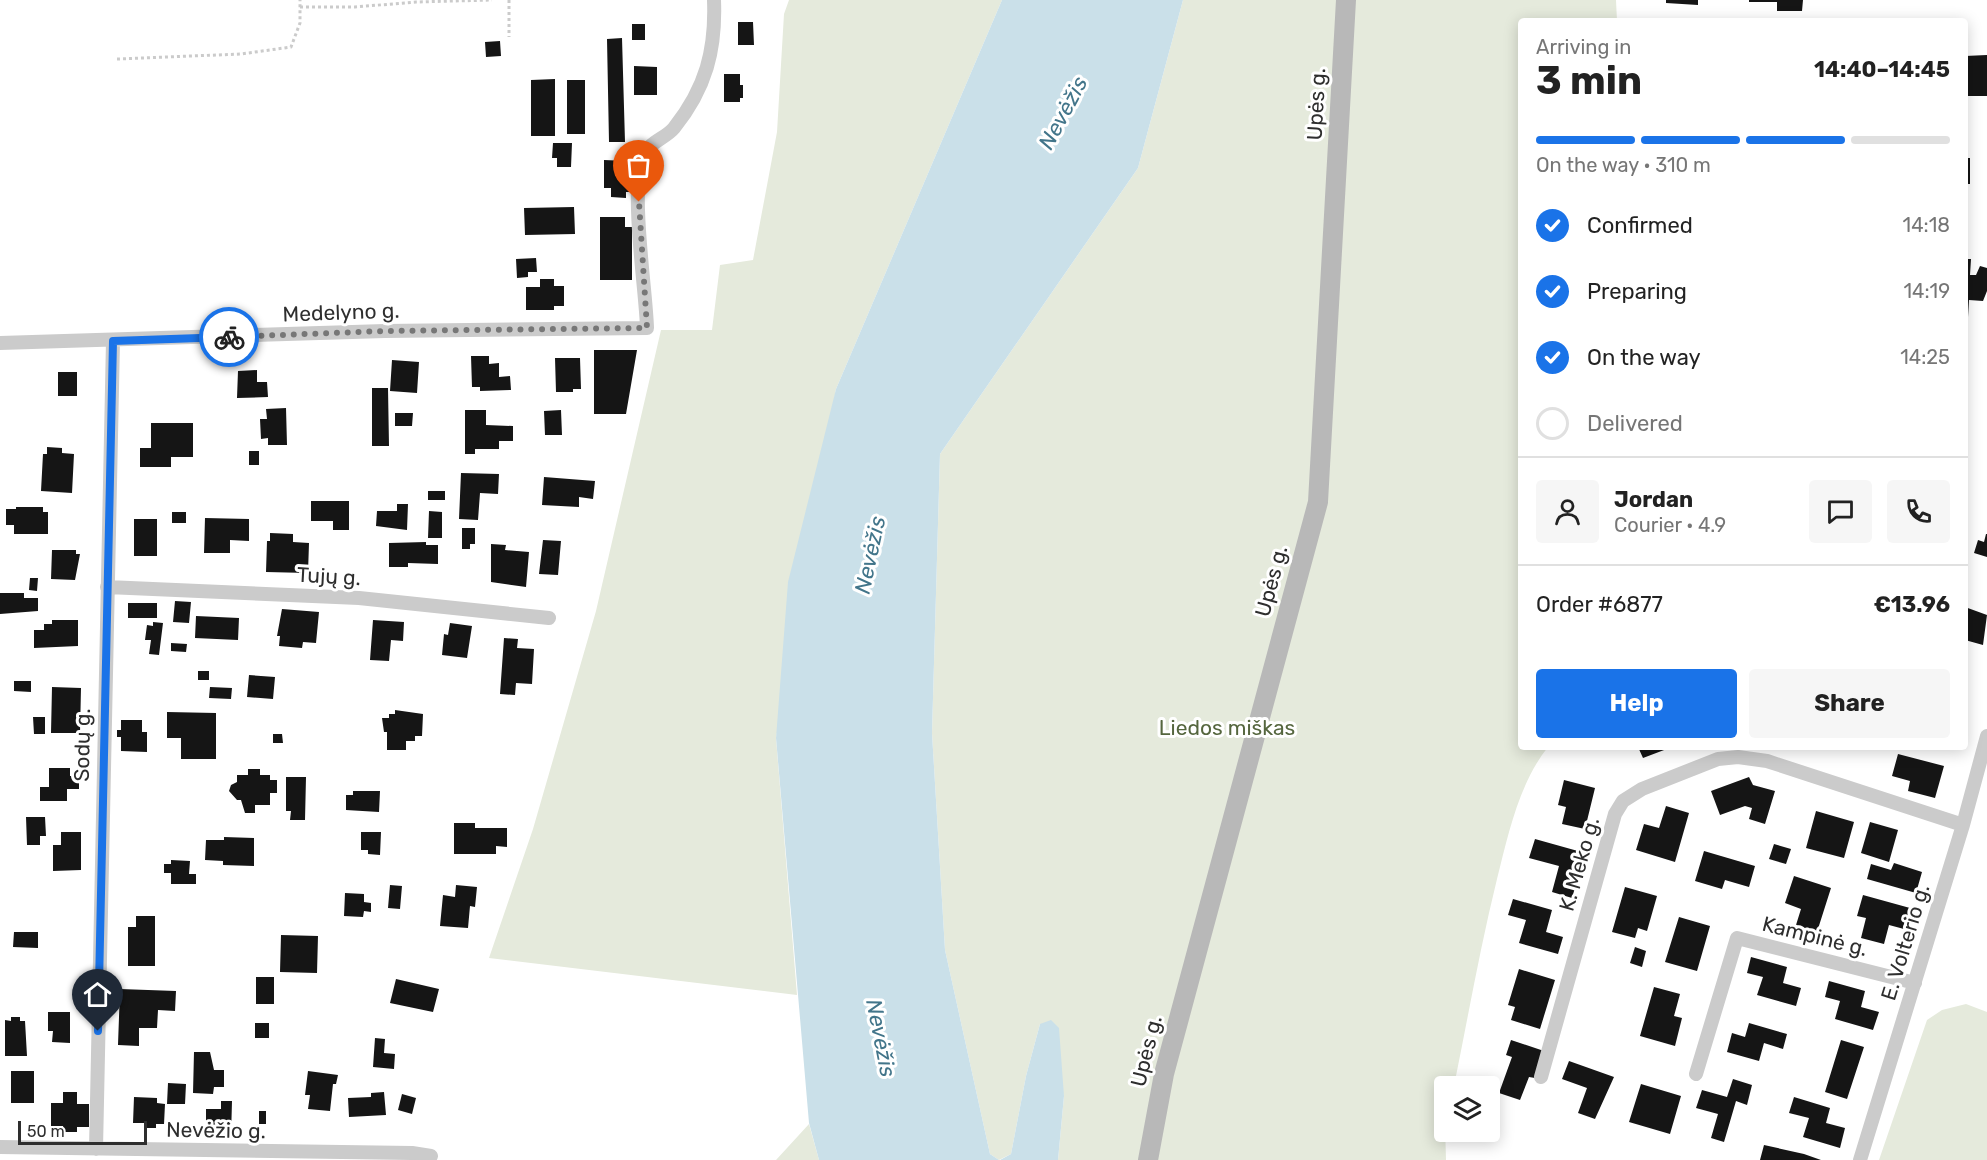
<!DOCTYPE html>
<meta charset="utf-8">
<style>
:root{--surface:#fff;--page:#f6f6f6;--text:#222;--muted:#767676;--line:#e0e0e0;--accent:#1a73e8}
body{margin:0;font-family:Rubik,sans-serif;background:var(--page);color:var(--text);height:100vh;display:flex;flex-direction:column;font-size:22px;white-space:nowrap}
*{box-sizing:border-box;margin:0}
p{font-size:20px;color:var(--muted)}
.icon{flex:none;width:33px;height:33px;fill:none;stroke:currentColor;stroke-width:2;stroke-linecap:round;stroke-linejoin:round}
.map{position:relative;flex:1;overflow:hidden}
.sheet{position:absolute;left:1518px;top:18px;width:450px;height:732px;display:flex;flex-direction:column;background:var(--surface);border-radius:6px;box-shadow:0 3px 15px #0003}
.sheet>*{flex:none}
.fabs{position:absolute;left:1434px;top:1076px;display:grid;gap:12px}
.fabs a{display:grid;place-items:center;width:66px;height:66px;border-radius:6px;background:var(--surface);box-shadow:0 3px 15px #0003;font-size:30px}
.scale{position:absolute;left:18px;bottom:15px;width:129px;box-sizing:border-box;padding-left:6px;border:3px solid #2e2e2e;border-top:0;font-size:16px;line-height:21px;white-space:nowrap;color:#2e2e2e;-webkit-text-stroke:4px #fff;paint-order:stroke}
.pin{position:absolute;display:grid;place-items:center;width:51px;height:51px;color:#fff;margin:-62px -26px;border-radius:50% 50% 50% 0;rotate:-45deg;box-shadow:0 0 6px #0007}
.pin .icon{rotate:45deg}
.courier{position:absolute;display:grid;place-items:center;width:60px;height:60px;margin:-30px;border:4px solid #1a73e8;border-radius:50%;background:#fff;color:#222;box-shadow:0 2px 8px #0007}
.head em{font-style:normal;font-weight:700}
.head div{display:flex;flex-direction:column-reverse}
.head{display:flex;align-items:center;justify-content:space-between;height:102px;padding:0 18px}
h1{font-size:39px;font-weight:700;line-height:45px}
.bar{display:grid;grid-template-columns:repeat(4,1fr);gap:9px 6px;align-content:center;height:72px;padding:0 18px}
.bar i{height:8px;border-radius:4px;background:var(--line)}
.bar .selected{background:var(--accent)}
.bar p{grid-column:span 4}
.line{display:flex;align-items:center;gap:15px;padding:0 18px;border-top:2px solid var(--line)}
.line div{flex:1}
.round{display:grid;place-items:center;flex:none;width:63px;height:63px;border-radius:6px;background:var(--page)}
ol{padding:0 18px;list-style:none}
li{display:flex;align-items:center;gap:18px;height:66px}
li p{margin-inline-start:auto}
li .icon{padding:6px;border-radius:50%;background:var(--accent);color:#fff;stroke-width:4}
li:last-child{color:var(--muted)}
li i{width:33px;height:33px;border:3px solid var(--line);border-radius:50%}
.cta{display:flex;gap:12px;margin-top:auto;padding:12px 18px}
.cta a{flex:1;height:69px;border-radius:6px;background:var(--accent);color:#fff;font-size:24px;font-weight:700;line-height:69px;text-align:center}
.cta a+a{background:var(--page);color:var(--text)}
.map>svg:first-child{display:block}
.green{fill:#e5eadc}
.water{fill:#cae0e9}
.building{fill:#151515}
.lines{fill:none;stroke-linecap:round;stroke-linejoin:round}
.path{stroke:#cbcbcb;stroke-width:3;stroke-dasharray:3 3;stroke-linecap:butt}
.street{stroke:#cbcbcb;stroke-width:14}
.secondary{stroke:#b8b8b8;stroke-width:20}
.done{stroke:#777;stroke-width:6;stroke-dasharray:0 10.8}
.route{stroke:#1a73e8;stroke-width:8}
.labels{text-anchor:middle;dominant-baseline:central;stroke-width:6;stroke-linejoin:round;paint-order:stroke}
.street-label{font-size:21px;fill:#2e2e2e;stroke:#fff}
.park-label{font-size:21px;fill:#55663e;stroke:#fff}
.water-label{font-size:22px;font-style:italic;fill:#42758a;stroke:#fff}
</style>
<div class="map">
<svg width="1987" height="1160" viewBox="0 0 1987 1160">
<rect width="100%" height="100%" fill="#fff"/>
<path class="green" d="M789,0H1002L836,389L776,738L797,995L489,958L533,829L596,611L661,330H712L720,265L753,260L777,132L784,14Z
M1183,0H1616L1617,21H1521V747H1548C1519,783 1508,835 1497,879C1480,948 1468,1017 1454,1086H1444L1446,1160H1058L1064,1096L1040,1024L1026,1076L1011,1154L999,1160L990,1154L945,950L932,733L940,454L1138,168Z
M1966,1004L1987,1012V1160H1879L1927,1020L1942,1010Z
M809,1124L819,1160H776Z"/>
<path class="water" d="M1002,0H1183L1138,168L940,454L932,733L945,950L990,1154L999,1160H819L809,1123L776,738L788,582L836,389Z
M1051,1020L1059,1028L1064,1096L1058,1160H1000L1011,1154L1026,1076L1040,1024Z"/>
<path class="building" d="M1666,0H1698V5L1666,3Z
M1749,0H1803L1802,11H1777V2H1749Z
M738,22H753L754,45H738Z
M632,24H645V40H632Z
M622,38L625,142H609L607,39Z
M500,41L501,56L486,57L485,42Z
M1987,55V96H1965V56Z
M634,66L657,67V95H634Z
M724,74H740V85H743V98H740V102H724Z
M555,79V136H531V80Z
M567,80H585V134H567Z
M553,143H572L571,167H557V158H552Z
M1965,158H1970V184H1965Z
M604,160L627,161L626,174H630V192H626V198L611,197V188H604Z
M574,207L575,234L525,235L524,208Z
M600,217H625V227H632V280H600Z
M536,258L537,272H528V277L517,278L516,259Z
M1965,259H1971L1970,275H1976L1980,266L1987,268V291L1983,301L1969,300L1968,317H1965Z
M540,279H554V286H564V306H554V310H526V287H540Z
M594,350H637L626,414H594Z
M471,356H489V364L499,363V377L510,376L511,390L480,391V387H472Z
M555,358H580L581,389H573V392H556Z
M392,360L419,362L417,393L390,391Z
M257,370V382H267L268,397L237,398L238,371Z
M58,372H77V396H58Z
M372,388H388L389,446H372Z
M286,408L287,445H268V438L261,439L260,419H267L266,409Z
M465,410H486V425L513,426V441H499V449H475V454H465Z
M561,410L562,435H545L544,411Z
M395,413H413L412,426H395Z
M151,423H193V457H171V467H140V448H151Z
M47,447L62,448V453L74,454L72,493L41,491L43,454H47Z
M249,451H259V465H249Z
M461,473L499,474L498,494L480,493L478,520L459,519Z
M544,477L595,481L593,499L579,497V507L542,505Z
M428,491H445V500H428Z
M311,501H349V530H333V521H311Z
M397,504H408L407,530L376,526L377,511H397Z
M16,507H43V512H48V534H14V525H6V509H16Z
M429,511L442,512V538H428Z
M172,512H186V523H172Z
M205,518L249,519V541L230,540V553H204Z
M134,519H157V556H134Z
M462,528H475V544H470V549H462Z
M270,533L293,534V542L309,543L308,573L266,572L267,541H270Z
M1986,534H1987V557L1974,553L1978,540L1984,542Z
M543,540L561,541L558,575L539,574Z
M426,542V545H438V564L408,563V567H389V543Z
M491,544L506,545L505,550L529,552L526,587L491,582Z
M52,550H76V554H80L75,580L51,579Z
M30,578H38L37,591L29,590Z
M0,593H24V598H38V611L0,614Z
M175,601L191,602L189,623L173,622Z
M128,603H157V618H128Z
M1965,607L1987,615L1983,645L1965,640Z
M282,609L319,612L316,643L303,642L302,648L279,646L280,636H277Z
M196,616L239,618L238,640L195,638Z
M52,620H78V646L34,648V630H44V624H52Z
M373,620L404,622L403,641L391,640L389,661L370,660Z
M153,622L163,623L159,655L149,654L151,640H145L147,625L153,626Z
M450,623L472,626L467,658L442,655L444,634L448,635Z
M504,638L518,639L517,648L534,649L532,684L516,683L515,695L500,694Z
M171,643L187,644L186,652L171,651Z
M198,671H209V680H198Z
M249,675L275,677L273,699L247,697Z
M14,681H31V692L14,691Z
M52,687L81,688L80,733H51Z
M210,687L232,688L231,699L209,698Z
M395,710L423,714L422,736H415V741H406V750H387V732H384L382,718H389V714H395Z
M167,712L216,713V759H181V738H167Z
M33,717H45V734H34Z
M121,720H142V732H147V752L121,751V737H117V730H121Z
M273,734H282L283,743H273Z
M1638,747H1672L1643,758Z
M1898,754L1944,766L1935,798L1908,791L1910,781L1892,776Z
M49,768H70V776H79V789H67V801H40V787H49Z
M248,769H260V775H270V780H277V793H270V805H255V813H245L241,800H237L229,791L231,785L237,782V775H248Z
M286,777H306L305,820H290L291,811H286Z
M1749,777L1753,785L1775,791L1765,824L1749,819L1752,808L1745,806L1720,815L1711,791Z
M1564,780L1595,788L1585,829L1562,824L1566,807L1558,805Z
M353,791H380L379,812L346,810V795H353Z
M1666,806L1689,813L1675,862L1636,850L1644,824L1659,828Z
M1816,811L1854,822L1844,858L1806,848Z
M26,817H45L46,836H40V845H27Z
M1870,822L1898,830L1889,862L1861,853Z
M454,823H475V828H507V847L496,846V854H454Z
M61,832H81V870L53,871V845H61Z
M361,832H381L380,855L368,854V850H361Z
M224,837L254,838V866L223,865V861L205,860L206,840H224Z
M1535,839L1585,853L1572,898L1552,892L1559,866L1529,858Z
M1774,844L1791,849L1786,864L1769,859Z
M1704,851L1755,866L1749,887L1725,880L1722,889L1695,881Z
M171,860L190,861L189,874H196V884H171V873H164V864H171Z
M1894,863L1922,872L1916,893L1867,879L1871,864L1891,870Z
M1794,876L1831,888L1817,932L1796,925L1801,909L1785,903Z
M390,885L402,886L400,909L388,908Z
M456,885L477,887L475,907L470,906L468,928L440,926L443,895L455,897Z
M1625,887L1657,896L1647,931L1638,928L1635,938L1612,932Z
M345,893L364,894V902L371,903V912L364,911L363,917L344,916Z
M1863,895L1910,908L1904,929L1889,925L1884,944L1861,938L1866,918L1857,916Z
M1513,899L1552,910L1546,932L1563,937L1558,954L1519,943L1526,920L1508,915Z
M136,916H155V966H128V927H136Z
M1679,917L1710,926L1697,971L1665,962Z
M14,932H38V948L13,947Z
M281,935L318,936L317,973L280,972Z
M1635,947L1646,951L1642,967L1630,963Z
M1751,957L1787,967L1783,983L1801,988L1796,1006L1757,995L1763,977L1747,973Z
M1519,969L1555,980L1540,1029L1511,1020L1515,1007L1508,1005Z
M256,977H274V1004H256Z
M396,979L439,989L433,1012L390,1003Z
M1829,981L1865,991L1861,1007L1879,1012L1873,1030L1835,1019L1840,1001L1825,997Z
M1654,987L1680,994L1674,1016L1682,1018L1675,1046L1640,1036Z
M120,989L176,991L175,1011L158,1010L157,1028H139V1046L118,1045Z
M48,1012H70V1043L52,1042L53,1031H48Z
M11,1017H20V1021H25L27,1056H5V1020L11,1021Z
M255,1023H269V1038H255Z
M1749,1023L1787,1034L1783,1049L1764,1043L1759,1061L1727,1052L1732,1033L1745,1037Z
M375,1038L385,1039L384,1053L395,1054L394,1069L373,1067Z
M1511,1040L1544,1051L1535,1078L1529,1077L1520,1100L1499,1093L1512,1057L1506,1055Z
M1841,1040L1864,1047L1847,1099L1825,1092Z
M194,1052H210L214,1070H224V1087H214L213,1094L193,1093Z
M1569,1061L1614,1077L1595,1119L1578,1113L1587,1088L1562,1079Z
M11,1071H34V1103H11Z
M308,1071L338,1075L336,1084H333L330,1111L308,1109L310,1095H305Z
M1733,1079L1752,1085L1747,1105L1736,1101L1724,1142L1711,1138L1718,1114L1696,1108L1702,1090L1727,1097Z
M168,1083L186,1084L185,1104H167Z
M1641,1084L1681,1096L1670,1134L1629,1122Z
M63,1092H77V1104H89V1127H77V1132H63V1126H51V1103H63Z
M384,1092L386,1115L349,1117L348,1098L371,1097V1093Z
M402,1094L416,1098L412,1114L398,1110Z
M134,1097L157,1098V1103L165,1104L164,1124H156V1128H144V1123H133Z
M1794,1097L1830,1108L1826,1123L1845,1128L1840,1148L1803,1137L1809,1118L1789,1113Z
M221,1101H232L231,1137L217,1136V1130H206V1109H221Z
M259,1111H266V1124H259Z
M1764,1145L1804,1154L1821,1160H1760Z"/>
<g class="lines">
<path class="path" d="M509,0V37
M300,7H355L416,2L492,0
M117,59L241,54L291,47L300,23V0"/>
<path class="street" d="M0,343L385,331L647,328C646,289 629,186 644,155C649,142 666,138 674,128C706,88 716,50 714,0
M107,587L359,598L549,618
M1696,1074L1737,938L1915,983
M1541,1077L1615,814L1623,801L1642,789L1718,759L1738,757L1767,761L1963,825
M0,1147L412,1153L431,1156
M96,1149L113,341
M1860,1160L1963,825L1987,736"/>
<path class="secondary" d="M1148,1160L1164,1074L1318,502L1346,0"/>
</g>
<g class="lines">
<path class="done" d="M229,337L385,331L647,328L639,202"/>
<path class="route" d="M98,1031L113,341L229,337"/>
</g>
<g class="labels">
<g class="street-label">
<text transform="translate(1316 104) rotate(-87)">Upės g.</text>
<text transform="translate(341 312) rotate(-2)">Medelyno g.</text>
<text transform="translate(329 576) rotate(3)">Tujų g.</text>
<text transform="translate(1271 581) rotate(-75)">Upės g.</text>
<text transform="translate(82 745) rotate(-89)">Sodų g.</text>
<text transform="translate(1579 864) rotate(-74)">K. Meko g.</text>
<text transform="translate(1815 936) rotate(14)">Kampinė g.</text>
<text transform="translate(1905 942) rotate(-73)">E. Volterio g.</text>
<text transform="translate(1146 1051) rotate(-76)">Upės g.</text>
<text transform="translate(216 1130) rotate(1)">Nevėžio g.</text>
</g>
<g class="park-label">
<text x="1227" y="727">Liedos miškas</text>
</g>
<g class="water-label">
<text transform="translate(1063 113) rotate(-62)">Nevėžis</text>
<text transform="translate(870 555) rotate(-78)">Nevėžis</text>
<text transform="translate(881 1038) rotate(79)">Nevėžis</text>
</g>
</g>
</svg>
<div class="fabs">
<a><svg class="icon" aria-label="layers" viewBox="0 0 24 24"><path d="M12 4l9 5-9 5-9-5zM3 14l9 5 9-5"/></svg></a>
</div>
<div class="scale">50 m</div>
<div class="pin" style="left:639px;top:202px;background:#ea580c"><svg class="icon" aria-label="bag" viewBox="0 0 24 24"><path d="M5 8h14l-1 12H6zM9 8a3 3 0 0 1 6 0"/></svg></div>
<div class="pin" style="left:98px;top:1031px;background:#1f2937"><svg class="icon" aria-label="home" viewBox="0 0 24 24"><path d="M3 11l9-7 9 7M6 9v11h12V9"/></svg></div>
<div class="courier" style="left:229px;top:337px"><svg class="icon" aria-label="bike" viewBox="0 0 24 24"><circle cx="6" cy="16" r="4"/><circle cx="18" cy="16" r="4"/><path d="M6 16l4-8h5l3 8M10 8l3 8H6M13 5h3"/></svg></div>
<section class="sheet">
<div class="head"><div><h1>3 min</h1><p>Arriving in</p></div><em>14:40–14:45</em></div>
<div class="bar"><i class="selected"></i><i class="selected"></i><i class="selected"></i><i></i><p>On the way · 310 m</p></div>
<ol>
<li><svg class="icon" aria-label="check" viewBox="0 0 24 24"><path d="M5 12l5 5 9-10"/></svg>Confirmed<p>14:18</p></li>
<li><svg class="icon" aria-label="check" viewBox="0 0 24 24"><path d="M5 12l5 5 9-10"/></svg>Preparing<p>14:19</p></li>
<li><svg class="icon" aria-label="check" viewBox="0 0 24 24"><path d="M5 12l5 5 9-10"/></svg>On the way<p>14:25</p></li>
<li><i></i>Delivered</li>
</ol>
<div class="line" style="height:108px"><a class="round"><svg class="icon" aria-label="person" viewBox="0 0 24 24"><circle cx="12" cy="8" r="4"/><path d="M4 21q1-7 8-7t8 7"/></svg></a><div><b>Jordan</b><p>Courier · 4.9</p></div><a class="round"><svg class="icon" aria-label="chat" viewBox="0 0 24 24"><path d="M4 5h16v11H9l-5 4z"/></svg></a><a class="round"><svg class="icon" aria-label="phone" viewBox="0 0 24 24"><path d="M5 4h4l2 5-3 2q2 4 5 5l2-3 5 2v4C11 20 4 13 5 4z"/></svg></a></div>
<div class="line" style="height:78px"><div>Order #6877</div><b>€13.96</b></div>
<div class="cta"><a>Help</a><a>Share</a></div>
</section>
</div>
